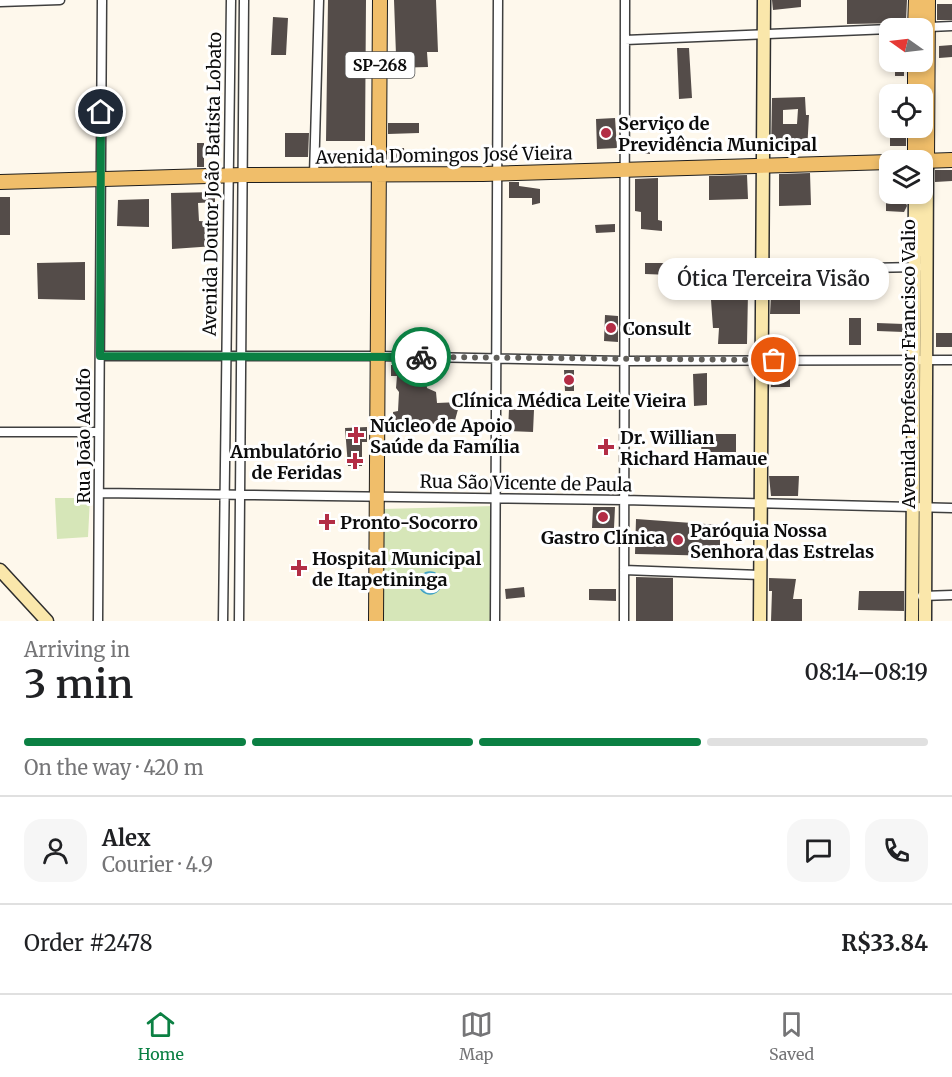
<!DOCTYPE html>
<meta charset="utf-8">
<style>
:root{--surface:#fff;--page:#f6f6f6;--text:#202124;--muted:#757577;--line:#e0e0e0;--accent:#0b8043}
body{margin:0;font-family:Merriweather,serif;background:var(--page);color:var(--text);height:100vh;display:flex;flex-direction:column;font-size:22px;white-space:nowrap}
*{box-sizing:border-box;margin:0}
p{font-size:20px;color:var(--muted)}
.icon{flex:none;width:33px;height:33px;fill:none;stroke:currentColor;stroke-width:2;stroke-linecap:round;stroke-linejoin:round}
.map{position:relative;height:621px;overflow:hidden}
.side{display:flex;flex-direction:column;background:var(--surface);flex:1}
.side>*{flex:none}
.needle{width:39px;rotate:284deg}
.buttons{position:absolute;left:879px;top:18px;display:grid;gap:12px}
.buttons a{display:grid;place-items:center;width:54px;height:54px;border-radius:12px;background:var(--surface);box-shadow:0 3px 9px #0003;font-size:30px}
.pin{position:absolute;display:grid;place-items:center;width:51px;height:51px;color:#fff;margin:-26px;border:3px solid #fff;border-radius:50%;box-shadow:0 2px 6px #0007}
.courier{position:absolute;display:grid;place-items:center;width:60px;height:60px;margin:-30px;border:4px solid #0b8043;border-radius:50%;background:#fff;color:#222;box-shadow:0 2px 8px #0007}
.bubble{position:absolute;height:42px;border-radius:18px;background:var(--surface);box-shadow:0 3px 9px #0003;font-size:20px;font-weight:600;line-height:42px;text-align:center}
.summary em{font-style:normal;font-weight:600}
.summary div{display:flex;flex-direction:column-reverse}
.summary{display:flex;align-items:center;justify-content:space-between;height:102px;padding:0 24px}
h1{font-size:39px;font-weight:600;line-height:45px}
.bar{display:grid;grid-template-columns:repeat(4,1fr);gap:9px 6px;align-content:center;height:72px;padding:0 24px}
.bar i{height:8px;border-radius:4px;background:var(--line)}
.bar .selected{background:var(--accent)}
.bar p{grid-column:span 4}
.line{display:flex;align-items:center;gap:15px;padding:0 24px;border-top:2px solid var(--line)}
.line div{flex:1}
.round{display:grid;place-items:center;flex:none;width:63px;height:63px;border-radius:18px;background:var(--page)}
.tab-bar{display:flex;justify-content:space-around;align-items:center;height:84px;border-top:2px solid var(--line);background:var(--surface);font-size:16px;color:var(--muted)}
.tab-bar a{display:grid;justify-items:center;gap:3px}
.tab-bar .selected{color:var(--accent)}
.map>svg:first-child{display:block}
.green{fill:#d6e6b8}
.water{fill:url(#water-rules);stroke:#3fa1c5;stroke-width:1.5}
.building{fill:#544c49;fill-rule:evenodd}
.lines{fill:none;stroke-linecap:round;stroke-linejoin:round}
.street-casing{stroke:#3f3f3f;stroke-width:11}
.secondary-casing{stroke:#2e2e2e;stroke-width:15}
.primary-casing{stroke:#1d1d1d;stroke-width:16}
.street{stroke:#fff;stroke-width:8}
.secondary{stroke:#fae7ab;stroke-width:12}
.primary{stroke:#f0be6a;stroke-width:14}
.done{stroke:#615f5a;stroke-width:6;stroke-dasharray:0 10.8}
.route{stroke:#0b8043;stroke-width:8}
.poi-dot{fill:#b32d45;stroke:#fff;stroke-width:2}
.labels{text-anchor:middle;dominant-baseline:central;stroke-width:6;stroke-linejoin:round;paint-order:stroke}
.shield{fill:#fff;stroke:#555;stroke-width:1.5}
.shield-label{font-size:16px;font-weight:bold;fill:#0c0c0c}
.poi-label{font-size:18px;font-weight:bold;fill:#0c0c0c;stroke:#fff;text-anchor:start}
.street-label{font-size:18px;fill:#0c0c0c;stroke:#fff}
</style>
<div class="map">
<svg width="952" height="621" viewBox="0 0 952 621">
<defs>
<pattern id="water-rules" width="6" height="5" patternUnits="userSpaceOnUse" patternTransform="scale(1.5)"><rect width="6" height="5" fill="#b4e3f2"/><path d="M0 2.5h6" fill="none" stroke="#9ac2ce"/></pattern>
</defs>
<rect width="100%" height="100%" fill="#fef8ec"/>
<path class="green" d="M55,498H90L88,537L57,539Z
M494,506L493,621H383V509Z"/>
<path class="water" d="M419 583a11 11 0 1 1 22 0a11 11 0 1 1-22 0Z"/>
<path class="building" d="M328,0H366L365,141H326Z
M394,0H436L438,52H427L428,67L390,68L389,55H396Z
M772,0H801V7L773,10Z
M847,0H907L906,21L903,23L847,24Z
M937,4H952V20H937Z
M273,17L288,18L286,55H271Z
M952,45V57L939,58V46Z
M677,48H689L692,98L679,99Z
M895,62H904V76H895Z
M805,97L806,115H809L807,151H771L772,98ZM798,109L797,124H783V110Z
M615,118L617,148L597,149L596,119Z
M388,123H419V133L388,134Z
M890,132L906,133V146H890Z
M285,133H309L308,157H285Z
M656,140L657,146L650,147V154L640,153L641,141Z
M197,143H204V167H197Z
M388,148H404L405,160H388Z
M935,170H952V181L935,182Z
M810,173L811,205L779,206V174Z
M747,175L748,199L709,200V176Z
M658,178V220L662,221V231L641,229V212L635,211V179Z
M509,182H519V186L540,189V203L532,205V198H509Z
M215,192V202L198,203L199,221L214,222L215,246L172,249L171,193Z
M0,197H10V235H0Z
M149,199V227L117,226L118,200Z
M905,200L907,206L904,212L886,211V201Z
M615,224V232L596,233L595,225Z
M85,262V300L38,299L37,263Z
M645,263H671V275L645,274Z
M702,272L740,273V292H748L747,344H718L719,328H713L710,286H703Z
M772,276H806V294H800V314H770Z
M605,315L618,316V342L604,341Z
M849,318H861V345H849Z
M877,323L904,324V332L877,331Z
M936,333H952V347H936Z
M391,365H425L427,388L436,392L437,403L460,402L454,424H394L393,412L398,411L399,392L396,388L397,376H391Z
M771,367H790V387H771Z
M564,370H574V391H565Z
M707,373V405L694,406L693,374Z
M509,409L534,410L533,432L508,431Z
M367,427V442H362V466H348L345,428Z
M702,434H736V452H701Z
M769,476H799L798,496H771Z
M593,507H615L614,528H592Z
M636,519L720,525V556L635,554Z
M636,577L673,578V621H636Z
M769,578L796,579L793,599H802V621H771L772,591H769Z
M524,587L525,597L506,599L505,589Z
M589,589H616V601L589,600Z
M859,591H904V611L858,610Z"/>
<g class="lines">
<defs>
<path id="street" d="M0,2L60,0
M907,28L952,26
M625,40L890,29
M314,176L319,0
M762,270L918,267
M100,356H378L624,361L952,360
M0,432H99
M99,493L624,500L952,508
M624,570L760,575
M922,596L952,595
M98,621L102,0
M223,621L231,0
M239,621L244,0
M495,621L498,0
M624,621L625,0"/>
<path id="secondary" d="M0,570L47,621
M760,621L764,0
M912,621L915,194
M925,621L927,161"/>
<path id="primary" d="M915,28L916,0
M915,94V62
M915,160V128
M922,161L952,160
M927,161L928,0
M0,182L243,175L483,174L890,162
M376,621L380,0"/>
</defs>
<use href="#street" class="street-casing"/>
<use href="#secondary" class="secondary-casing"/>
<use href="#primary" class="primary-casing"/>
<use href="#street" class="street"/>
<use href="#secondary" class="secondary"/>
<use href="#primary" class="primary"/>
</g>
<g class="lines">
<path class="done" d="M421,357L774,360"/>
<path class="route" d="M101,112L100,356L421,357"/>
</g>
<g class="poi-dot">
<circle cx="606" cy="133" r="6"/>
<circle cx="611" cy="328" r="6"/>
<circle cx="569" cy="380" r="6"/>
<path d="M353 426h6v6h6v6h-6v6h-6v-6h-6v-6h6z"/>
<path d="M603 438h6v6h6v6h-6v6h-6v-6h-6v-6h6z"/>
<path d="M352 452h6v6h6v6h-6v6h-6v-6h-6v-6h6z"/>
<circle cx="603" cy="517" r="6"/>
<path d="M324 513h6v6h6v6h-6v6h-6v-6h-6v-6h6z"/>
<circle cx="678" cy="540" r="6"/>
<path d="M296 559h6v6h6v6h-6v6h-6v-6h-6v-6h6z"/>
</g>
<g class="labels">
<rect class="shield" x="345.5" y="52" width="69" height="26" rx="4.5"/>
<g class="shield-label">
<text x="380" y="65">SP-268</text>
</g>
<g class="poi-label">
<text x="618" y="123">Serviço de<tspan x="618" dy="21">Previdência Municipal</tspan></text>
<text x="623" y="328">Consult</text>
<text x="569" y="400" text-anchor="middle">Clínica Médica Leite Vieira</text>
<text x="370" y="425">Núcleo de Apoio<tspan x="370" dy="21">Saúde da Família</tspan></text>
<text x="620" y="437">Dr. Willian<tspan x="620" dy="21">Richard Hamaue</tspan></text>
<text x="342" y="451" text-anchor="end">Ambulatório<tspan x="342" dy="21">de Feridas</tspan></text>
<text x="340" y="522">Pronto-Socorro</text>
<text x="690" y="530">Paróquia Nossa<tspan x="690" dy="21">Senhora das Estrelas</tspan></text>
<text x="603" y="537" text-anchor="middle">Gastro Clínica</text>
<text x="312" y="558">Hospital Municipal<tspan x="312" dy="21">de Itapetininga</tspan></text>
</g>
<g class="street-label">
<text transform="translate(444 155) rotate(-1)">Avenida Domingos José Vieira</text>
<text transform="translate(212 184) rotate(-89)">Avenida Doutor João Batista Lobato</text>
<text transform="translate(908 364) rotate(-90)">Avenida Professor Francisco Valio</text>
<text transform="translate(83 436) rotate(-90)">Rua João Adolfo</text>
<text transform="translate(526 483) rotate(1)">Rua São Vicente de Paula</text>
</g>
</g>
</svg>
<div class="buttons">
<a><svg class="needle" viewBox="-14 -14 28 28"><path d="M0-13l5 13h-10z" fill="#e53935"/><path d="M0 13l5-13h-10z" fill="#757577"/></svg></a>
<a><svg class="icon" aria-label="locate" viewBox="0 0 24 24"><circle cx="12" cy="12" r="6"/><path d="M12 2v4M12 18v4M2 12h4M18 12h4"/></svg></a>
<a><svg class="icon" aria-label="layers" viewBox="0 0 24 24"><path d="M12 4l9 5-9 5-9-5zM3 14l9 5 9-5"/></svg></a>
</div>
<div class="pin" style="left:774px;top:360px;background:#ea580c"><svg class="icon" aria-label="bag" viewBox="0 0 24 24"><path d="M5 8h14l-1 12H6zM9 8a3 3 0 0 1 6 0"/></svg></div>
<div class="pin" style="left:101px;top:112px;background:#1f2937"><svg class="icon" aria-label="home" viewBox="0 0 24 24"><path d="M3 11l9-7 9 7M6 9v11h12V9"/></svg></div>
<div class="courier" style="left:421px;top:357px"><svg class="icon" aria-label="bike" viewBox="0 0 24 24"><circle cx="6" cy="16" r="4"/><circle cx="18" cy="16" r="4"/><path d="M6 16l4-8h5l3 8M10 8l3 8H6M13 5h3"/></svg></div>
<div class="bubble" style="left:658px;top:258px;width:231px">Ótica Terceira Visão</div>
</div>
<section class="side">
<div class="summary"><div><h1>3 min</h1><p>Arriving in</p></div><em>08:14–08:19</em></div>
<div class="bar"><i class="selected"></i><i class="selected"></i><i class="selected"></i><i></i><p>On the way · 420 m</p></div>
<div class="line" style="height:108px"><a class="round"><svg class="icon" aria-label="person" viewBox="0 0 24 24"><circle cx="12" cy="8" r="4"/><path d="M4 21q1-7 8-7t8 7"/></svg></a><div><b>Alex</b><p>Courier · 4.9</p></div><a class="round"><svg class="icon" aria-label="chat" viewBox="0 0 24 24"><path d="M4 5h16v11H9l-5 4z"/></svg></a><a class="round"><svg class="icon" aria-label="phone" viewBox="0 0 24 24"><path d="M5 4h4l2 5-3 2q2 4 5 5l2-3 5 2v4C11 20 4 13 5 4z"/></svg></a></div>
<div class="line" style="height:78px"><div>Order #2478</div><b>R$33.84</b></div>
</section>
<nav class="tab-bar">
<a class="selected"><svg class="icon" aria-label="home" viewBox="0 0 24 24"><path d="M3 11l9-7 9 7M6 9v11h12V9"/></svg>Home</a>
<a><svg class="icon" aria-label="map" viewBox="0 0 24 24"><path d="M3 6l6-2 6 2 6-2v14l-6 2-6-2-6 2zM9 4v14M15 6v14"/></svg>Map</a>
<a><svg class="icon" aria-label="saved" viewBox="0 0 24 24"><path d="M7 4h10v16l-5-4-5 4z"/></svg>Saved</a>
</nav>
